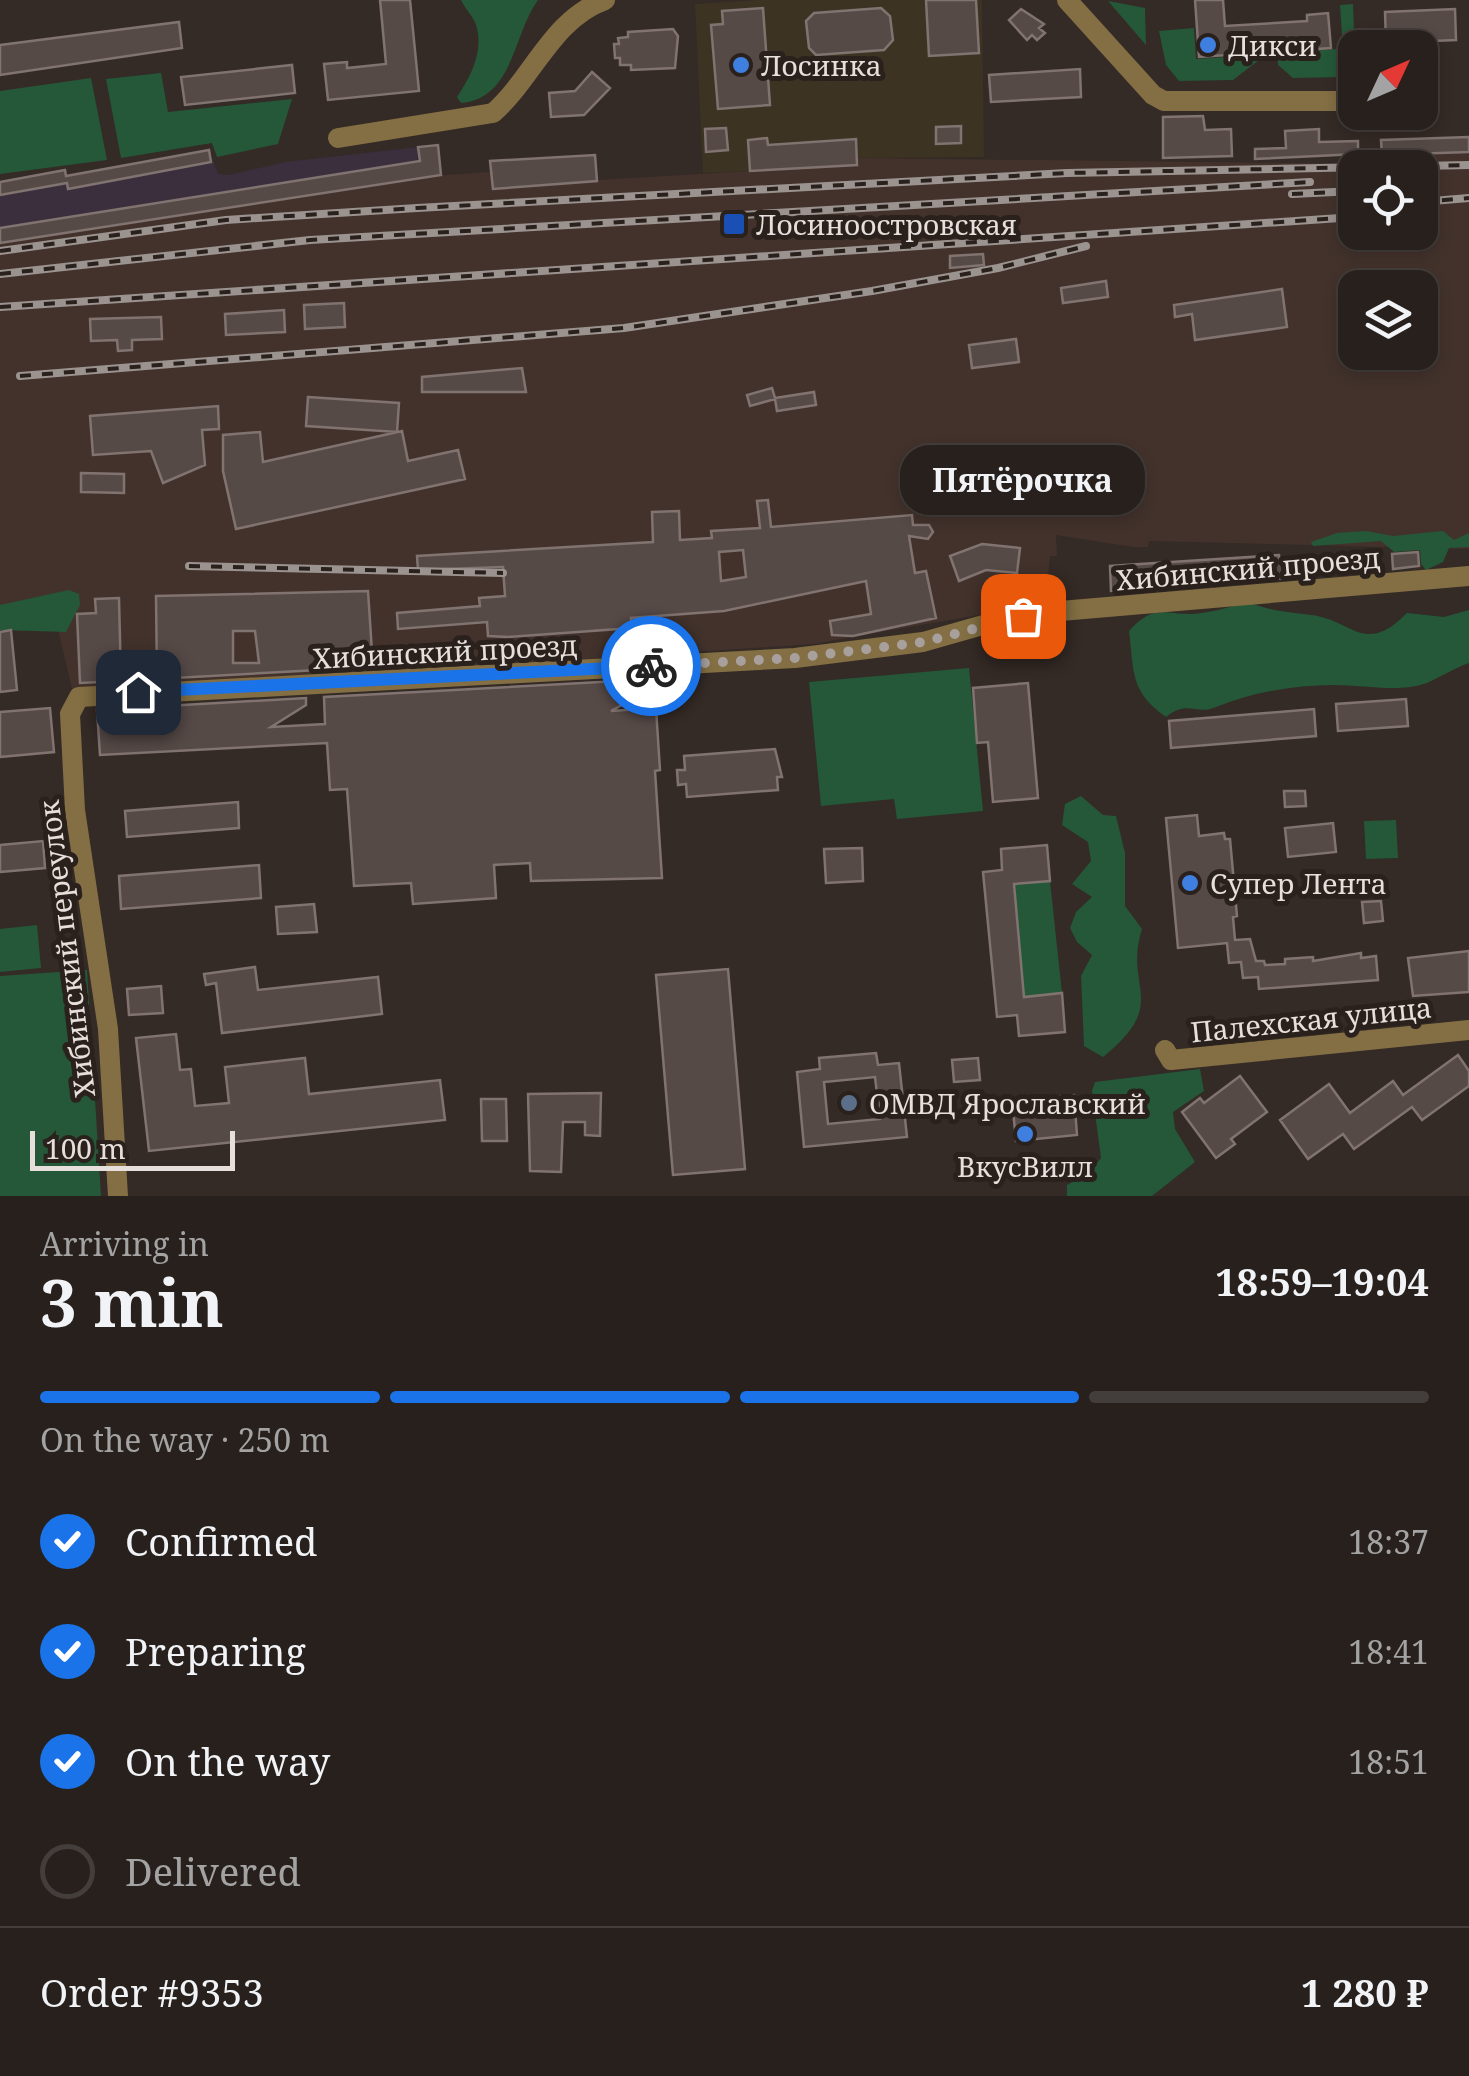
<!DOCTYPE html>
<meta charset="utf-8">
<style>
:root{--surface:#27201c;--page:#2f2825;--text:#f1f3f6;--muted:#a4a3a3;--line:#433e3b;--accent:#1a73e8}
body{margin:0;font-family:"Noto Serif",serif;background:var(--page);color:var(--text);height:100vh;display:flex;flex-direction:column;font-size:38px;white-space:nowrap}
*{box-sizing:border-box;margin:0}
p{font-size:32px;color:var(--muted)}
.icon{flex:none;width:55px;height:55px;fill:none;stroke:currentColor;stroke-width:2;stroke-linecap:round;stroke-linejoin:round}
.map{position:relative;height:1196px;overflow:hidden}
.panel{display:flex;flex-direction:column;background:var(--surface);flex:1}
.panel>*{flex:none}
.needle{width:65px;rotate:46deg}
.fabs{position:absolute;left:1338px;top:30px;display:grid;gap:20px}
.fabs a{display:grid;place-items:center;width:100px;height:100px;border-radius:20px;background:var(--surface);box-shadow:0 5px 15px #0003,0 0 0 2px var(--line);font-size:50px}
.scale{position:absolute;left:30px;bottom:25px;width:205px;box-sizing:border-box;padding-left:10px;border:5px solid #e6dfdc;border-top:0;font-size:28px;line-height:35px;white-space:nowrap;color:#e6dfdc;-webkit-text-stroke:8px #2a211d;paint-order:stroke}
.pin{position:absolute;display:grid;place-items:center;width:85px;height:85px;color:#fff;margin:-42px;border-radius:20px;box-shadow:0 5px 15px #0006}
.courier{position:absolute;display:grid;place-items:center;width:100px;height:100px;margin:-50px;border:8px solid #1a73e8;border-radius:50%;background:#fff;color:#222;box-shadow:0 2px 12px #0007}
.bubble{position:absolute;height:70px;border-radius:30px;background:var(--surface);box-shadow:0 5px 15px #0003,0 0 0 2px var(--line);font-size:32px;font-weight:700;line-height:70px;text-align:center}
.overview em{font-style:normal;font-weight:700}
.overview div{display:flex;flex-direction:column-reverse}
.overview{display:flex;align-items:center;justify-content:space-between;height:170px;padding:0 40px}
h1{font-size:65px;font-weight:700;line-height:75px}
.bar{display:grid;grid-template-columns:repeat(4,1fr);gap:15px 10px;align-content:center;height:120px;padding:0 40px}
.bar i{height:12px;border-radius:8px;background:var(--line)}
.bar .selected{background:var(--accent)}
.bar p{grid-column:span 4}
.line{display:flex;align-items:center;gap:25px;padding:0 40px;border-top:2px solid var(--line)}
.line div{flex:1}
ol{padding:0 40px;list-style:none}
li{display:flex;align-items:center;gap:30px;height:110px}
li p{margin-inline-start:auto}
li .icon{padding:10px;border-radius:50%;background:var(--accent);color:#fff;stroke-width:4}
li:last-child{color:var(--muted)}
li i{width:55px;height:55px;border:5px solid var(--line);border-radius:50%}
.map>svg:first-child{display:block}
.commercial{fill:#3c3323}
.industrial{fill:#3c2f3d}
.built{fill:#43322c;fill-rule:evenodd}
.green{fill:#245838}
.building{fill:#564a47;stroke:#807370;stroke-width:2.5;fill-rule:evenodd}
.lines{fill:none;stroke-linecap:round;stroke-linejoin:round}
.minor{stroke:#836f43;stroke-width:20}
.rail-casing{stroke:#9b938f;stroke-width:8}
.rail{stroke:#2a211d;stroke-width:4;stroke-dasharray:11;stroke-linecap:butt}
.done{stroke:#a8a09c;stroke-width:10;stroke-dasharray:0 18}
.route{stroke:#1a73e8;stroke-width:12}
.shop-dot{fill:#3f7fe0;stroke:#2a211d;stroke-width:4}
.transit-dot{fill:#1a4fb4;stroke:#2a211d;stroke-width:4}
.service-dot{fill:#5c6f8a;stroke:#2a211d;stroke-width:4}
.labels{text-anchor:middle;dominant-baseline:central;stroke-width:10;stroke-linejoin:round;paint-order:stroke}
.poi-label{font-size:28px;fill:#e6dfdc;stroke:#2a211d;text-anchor:start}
.street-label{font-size:28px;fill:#e6dfdc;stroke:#2a211d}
</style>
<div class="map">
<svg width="1469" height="1196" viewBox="0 0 1469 1196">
<rect width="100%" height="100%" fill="#342a26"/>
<path class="commercial" d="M758,0H982L984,157L857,158L856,140L768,145L750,171L703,173L695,4Z"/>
<path class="industrial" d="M418,147L417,177L0,243V182L65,170L67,176L209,150L218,174L229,175L285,162Z"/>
<path class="built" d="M767,138L768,145L856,139L857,158L1370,164L1388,155L1469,152V549L1149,541L1148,547H1133L1056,535L1057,556H1050L1047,586L1037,585L1035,605L813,644L73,693L53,608L0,614V243L417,177L490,172V161L595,155L598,180L749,171L748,140ZM1355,168H1420V232H1355ZM1355,288H1420V352H1355Z"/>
<path class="green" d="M461,0H538C513,34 514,98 461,103L457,97C470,77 483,54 477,28C475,18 465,9 461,0Z
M1108,1L1145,8L1146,45Z
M1353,4L1355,62L1344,63L1340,5Z
M1194,28L1196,59L1259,55V60L1233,80L1179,81L1166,65L1159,31Z
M1338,49L1340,77L1293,78L1278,65V53Z
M161,73L168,112L292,99L278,144L217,157L212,143L121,158L106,79Z
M91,78L107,160L0,174V91Z
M1366,531L1393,536L1443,531L1454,540L1469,533V547L1449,548L1443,562L1426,570L1421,564L1420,550L1394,552L1381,541L1313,546L1311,542L1337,533Z
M69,590L79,594L80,605L66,632L0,630V605Z
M1248,602C1269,611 1290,612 1312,615C1354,621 1364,656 1407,613L1444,617L1469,610V663C1454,668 1441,677 1427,683C1399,693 1364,685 1335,685C1294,685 1253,692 1216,707C1196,716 1188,699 1166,717C1130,692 1134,672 1129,631C1157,600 1167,618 1202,613C1217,611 1233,606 1248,602Z
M969,668L983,811L897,819L894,799L821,806L809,682Z
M1081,796L1103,815L1116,816L1125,853V906L1142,929C1123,989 1171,1002 1103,1057L1084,1046L1081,976L1092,955L1077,942L1070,928L1076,912L1092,897L1072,884L1091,861L1088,842L1062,825L1065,804Z
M1396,820L1398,858L1366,859L1364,821Z
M1050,881L1062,993L1024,997L1014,884Z
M37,925L41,968L0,972V929Z
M87,970L101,1196H0V976Z
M1200,1069L1204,1091L1173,1112L1175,1129L1195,1162L1152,1196H1067V1185L1089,1173L1101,1158L1092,1091L1095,1082Z"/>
<path class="building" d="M380,0H410L419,91L328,100L324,64L347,62V68L386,64Z
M926,0H976L979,53L929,56Z
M1195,0H1223L1225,26L1307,21V15L1328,13L1331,48L1199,57Z
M763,8L770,105L718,109L711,25L723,24L722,11Z
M881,8L890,16L893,40L884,50L816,55L809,48L806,21L814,13Z
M1021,9L1044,24L1039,28L1045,33L1037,40L1032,35L1027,40L1009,20Z
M1455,9L1456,40L1386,43L1385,12Z
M179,22L182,48L0,75V45Z
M673,29L678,36L675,68L631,70V65H620V58H615L614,44H619L618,38L628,37V32Z
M292,65L295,93L185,105L181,77Z
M1080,69L1081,97L991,102L989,75Z
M592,72L610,88L584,115L551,117L549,93L575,91Z
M1203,116L1205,130L1231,129L1232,156L1163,158V117Z
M961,126V143L936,144V127Z
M726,128L728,150L706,152L705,129Z
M1319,129V142L1358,141V154L1255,159V149L1286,148L1285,131Z
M1469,137V152L1382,155L1381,140Z
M767,138L768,145L856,139L857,165L750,171L748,140Z
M438,145L441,175L0,243V228L420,161L418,147Z
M209,150L211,162L68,189L67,183L0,195V182L65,170L66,176Z
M595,155L597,181L493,189L490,161Z
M983,254L984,265L950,268V256Z
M1106,281L1108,297L1063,303L1061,288Z
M1282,289L1287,327L1195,340L1192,314L1175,317L1174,305Z
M344,303L345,327L305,329L304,305Z
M284,310L285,332L226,335L225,314Z
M161,317L162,339L132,340V350L118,351L117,340L91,341L90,319Z
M1016,339L1019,362L972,368L969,345Z
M522,368L526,392H422V377Z
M772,388L775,398L814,392L816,405L777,411L775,399L750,406L747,395Z
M308,397L399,403L397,432L306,426Z
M218,406L219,429L202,430L205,465L163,483L151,451L93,455L90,416Z
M402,431L408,461L458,450L465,479L236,529L223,471V435L260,432L263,462Z
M81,473L124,474V493L81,492Z
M768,500L771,527L912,515L913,525H929L933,532L928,539L909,536L915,573L926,571L936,618L853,636L832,635L830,621L871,614L866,581L724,611L631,618L632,628L508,637L488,636L487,622L398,629L397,613L480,606L479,598L505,596L503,567L418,570L417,556L653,542L652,512L679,511L680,540L712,538L711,531L760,528L757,501ZM743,550L746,577L721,581L719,552Z
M982,544L1020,548L1017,573L986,570L959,581L950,556Z
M1418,552L1419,566L1393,569L1392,554Z
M1279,555L1280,565L1297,564L1299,577L1111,591L1110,566Z
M368,591L373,667L157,679L156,596ZM233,631H255L259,663H233Z
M119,598L121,681L80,683L77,614L96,613L95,599Z
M11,630L17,690L0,692V632Z
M655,679L656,686L611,711L656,708L660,770L655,771L662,878L531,881L530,863L494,865L496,898L413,904L411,883L354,886L347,789L330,790L327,743L100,755L97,710L306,698V705L271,727L325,724L324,697Z
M1028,683L1038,798L993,802L988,742L977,743L973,688Z
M1406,699L1408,726L1338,731L1336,704Z
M50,708L54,752L0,757V712Z
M1314,709L1316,736L1171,748L1169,721Z
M775,749L782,777H777L778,790L687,797L686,784L678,785L677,770H685L684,756Z
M1284,791H1305L1306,806L1285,807Z
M238,802L239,828L127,837L125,811Z
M1197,815L1199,836L1224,833L1225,839H1230L1237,916L1233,917L1235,940L1250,939L1256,961H1264L1265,965L1285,964V959L1313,957V961L1361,953V958L1376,956L1378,980L1259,989L1258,977L1243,978L1241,962L1229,963L1227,943L1178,948L1166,818Z
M1333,823L1336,852L1288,857L1285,828Z
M43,841L45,868L0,872V845Z
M1047,845L1050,881L1014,884L1024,997L1062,993L1065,1032L1019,1036L1017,1015L997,1017L983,872L1002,870L1001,849Z
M862,848L863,881L826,883L824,849Z
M259,865L261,898L121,909L119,876Z
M1381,901L1383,921L1364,923L1362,902Z
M314,904L317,932L278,934L276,907Z
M1469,951V992L1413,996L1408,958Z
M255,967L258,990L378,977L382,1014L222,1033L216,983L206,985L204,974Z
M728,969L745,1169L673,1175L656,975Z
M161,986L163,1013L129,1015L127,989Z
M176,1034L180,1070L191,1069L195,1106L229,1103L225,1067L305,1058L309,1094L440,1080L445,1120L149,1151L136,1038Z
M876,1053L878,1065L899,1063L907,1137L804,1147L797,1072L820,1069L819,1058ZM875,1077L880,1119L828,1124L824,1082Z
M1458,1055L1469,1071V1086L1422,1120L1412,1107L1354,1149L1343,1134L1308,1159L1280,1120L1329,1084L1350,1113L1393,1081L1403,1095Z
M978,1058L980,1080L954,1082L952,1060Z
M1240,1076L1267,1112L1231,1139L1235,1144L1216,1158L1182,1112L1200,1098L1204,1103Z
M601,1093L600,1136L585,1135V1122H563L561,1172L530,1171L528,1094Z
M1074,1095L1077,1135L1016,1141L1012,1100Z
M481,1099H506L507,1141H482Z"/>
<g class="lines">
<path class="minor" d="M1067,0L1153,95L1164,101H1355
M338,138L493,113C533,78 552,19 605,0
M1165,1050L1171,1060L1469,1030
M118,1196L108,1029L75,810L70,714L79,697L795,658L923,642L997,621L1049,612L1469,576"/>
<defs>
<path id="rail" d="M1292,194L1355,191
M1420,202L1469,198
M0,251L226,220L417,208L1067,173L1469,165
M0,274L310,240L1310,182
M0,307L1355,217
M20,376L624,328L872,291L998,268L1086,246
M189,566L503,573"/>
</defs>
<use href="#rail" class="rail-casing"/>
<use href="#rail" class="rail"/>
</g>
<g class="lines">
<path class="done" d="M651,666L795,658L924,642L1023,616"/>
<path class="route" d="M138,692L651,666"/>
</g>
<g class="shop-dot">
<circle cx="1208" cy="45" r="10"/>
<circle cx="741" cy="65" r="10"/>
<circle cx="1190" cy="883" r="10"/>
<circle cx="1025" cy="1134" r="10"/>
</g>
<rect class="transit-dot" x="722" y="212" width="24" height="24" rx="5"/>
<circle class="service-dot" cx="849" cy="1103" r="10"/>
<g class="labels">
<g class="poi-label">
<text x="1228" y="45">Дикси</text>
<text x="761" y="65">Лосинка</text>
<text x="756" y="224">Лосиноостровская</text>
<text x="1210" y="883">Супер Лента</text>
<text x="869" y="1103">ОМВД Ярославский</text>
<text x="1025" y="1166" text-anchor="middle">ВкусВилл</text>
</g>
<g class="street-label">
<text transform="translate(1248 568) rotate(-5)">Хибинский проезд</text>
<text transform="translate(445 651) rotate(-3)">Хибинский проезд</text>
<text transform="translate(66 949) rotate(-97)">Хибинский переулок</text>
<text transform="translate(1311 1019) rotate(-6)">Палехская улица</text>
</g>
</g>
</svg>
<div class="fabs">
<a><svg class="needle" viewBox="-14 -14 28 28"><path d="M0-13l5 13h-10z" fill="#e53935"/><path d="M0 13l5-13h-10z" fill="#a4a3a3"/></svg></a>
<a><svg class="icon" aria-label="locate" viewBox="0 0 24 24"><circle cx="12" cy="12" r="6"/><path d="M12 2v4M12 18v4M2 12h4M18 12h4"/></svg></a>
<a><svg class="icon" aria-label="layers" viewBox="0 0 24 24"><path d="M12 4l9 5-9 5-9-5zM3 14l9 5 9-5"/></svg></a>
</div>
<div class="scale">100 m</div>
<div class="pin" style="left:1023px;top:616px;background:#ea580c"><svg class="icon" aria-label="bag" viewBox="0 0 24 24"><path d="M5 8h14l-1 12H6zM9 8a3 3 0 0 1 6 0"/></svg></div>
<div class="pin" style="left:138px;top:692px;background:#1f2937"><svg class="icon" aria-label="home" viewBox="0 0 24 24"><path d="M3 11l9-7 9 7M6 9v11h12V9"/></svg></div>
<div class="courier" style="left:651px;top:666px"><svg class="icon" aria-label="bike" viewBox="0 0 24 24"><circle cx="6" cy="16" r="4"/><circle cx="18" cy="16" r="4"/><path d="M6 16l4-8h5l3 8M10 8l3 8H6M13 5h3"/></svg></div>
<div class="bubble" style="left:900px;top:445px;width:245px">Пятёрочка</div>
</div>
<section class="panel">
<div class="overview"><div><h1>3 min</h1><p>Arriving in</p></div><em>18:59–19:04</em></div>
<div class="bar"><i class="selected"></i><i class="selected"></i><i class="selected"></i><i></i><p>On the way · 250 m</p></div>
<ol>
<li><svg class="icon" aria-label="check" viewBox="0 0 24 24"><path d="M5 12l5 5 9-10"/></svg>Confirmed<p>18:37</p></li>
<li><svg class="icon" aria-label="check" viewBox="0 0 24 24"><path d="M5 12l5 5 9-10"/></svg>Preparing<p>18:41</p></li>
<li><svg class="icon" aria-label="check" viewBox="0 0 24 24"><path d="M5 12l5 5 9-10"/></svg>On the way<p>18:51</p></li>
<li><i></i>Delivered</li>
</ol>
<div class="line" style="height:130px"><div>Order #9353</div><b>1 280 ₽</b></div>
</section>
